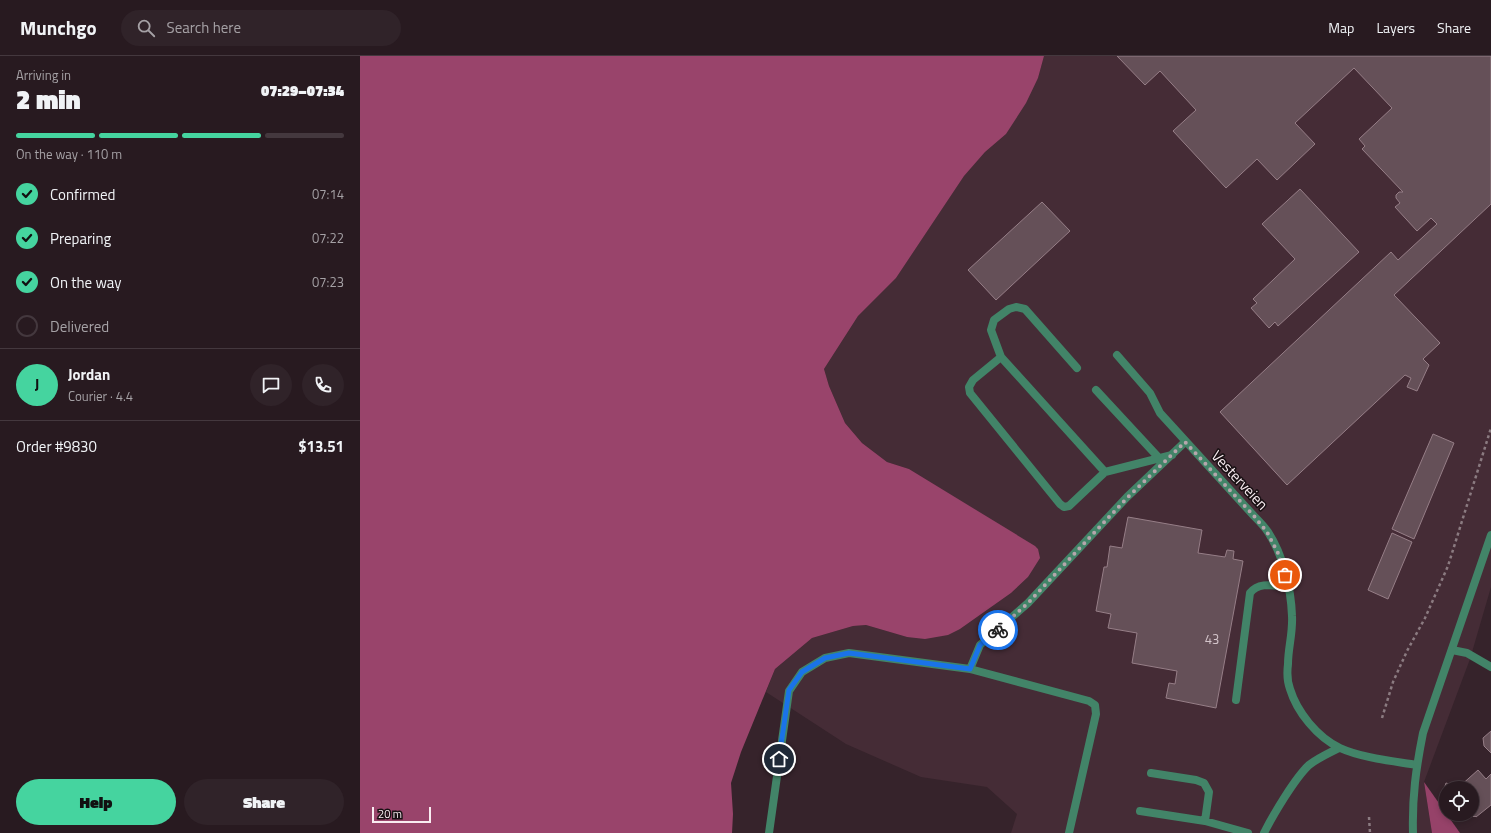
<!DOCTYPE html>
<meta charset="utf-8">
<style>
:root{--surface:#281a20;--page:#302329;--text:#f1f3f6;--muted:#a5a1a5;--line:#44383e;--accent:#45d49f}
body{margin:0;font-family:"Titillium Web",sans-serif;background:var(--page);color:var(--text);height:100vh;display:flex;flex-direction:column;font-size:15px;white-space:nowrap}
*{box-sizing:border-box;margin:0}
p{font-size:13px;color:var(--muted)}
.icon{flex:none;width:22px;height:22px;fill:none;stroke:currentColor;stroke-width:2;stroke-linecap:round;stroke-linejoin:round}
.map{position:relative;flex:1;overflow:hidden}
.side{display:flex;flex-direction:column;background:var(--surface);width:360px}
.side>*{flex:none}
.controls{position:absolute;left:1079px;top:725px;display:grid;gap:8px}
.controls a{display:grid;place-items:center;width:40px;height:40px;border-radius:50%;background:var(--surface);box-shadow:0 2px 6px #0003,0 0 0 1px var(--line);font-size:20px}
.scale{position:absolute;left:12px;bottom:10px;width:59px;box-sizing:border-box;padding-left:4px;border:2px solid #f9ecf1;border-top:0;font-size:11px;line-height:14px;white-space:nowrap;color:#f9ecf1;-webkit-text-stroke:3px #181013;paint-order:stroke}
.pin{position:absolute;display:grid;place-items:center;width:34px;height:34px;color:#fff;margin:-17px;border:2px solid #fff;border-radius:50%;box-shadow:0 1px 4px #0007}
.courier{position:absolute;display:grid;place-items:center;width:40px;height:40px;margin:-20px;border:3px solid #1a73e8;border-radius:50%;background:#fff;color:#222;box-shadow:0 1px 5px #0007}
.overview em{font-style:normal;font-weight:800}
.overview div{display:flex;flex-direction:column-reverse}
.overview{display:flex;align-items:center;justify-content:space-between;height:68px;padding:0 16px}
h1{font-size:26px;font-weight:800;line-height:30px}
.bar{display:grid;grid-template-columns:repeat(4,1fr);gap:6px 4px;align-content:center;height:48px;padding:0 16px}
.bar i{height:5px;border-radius:3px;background:var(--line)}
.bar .active{background:var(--accent)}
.bar p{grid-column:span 4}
.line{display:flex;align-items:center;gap:10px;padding:0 16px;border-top:1px solid var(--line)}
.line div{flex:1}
.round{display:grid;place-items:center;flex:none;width:42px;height:42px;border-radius:21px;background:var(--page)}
ol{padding:0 16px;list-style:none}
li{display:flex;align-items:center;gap:12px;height:44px}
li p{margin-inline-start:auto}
li .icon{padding:4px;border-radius:50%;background:var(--accent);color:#111;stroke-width:4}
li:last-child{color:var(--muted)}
li i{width:22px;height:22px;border:2px solid var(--line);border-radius:50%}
.cta{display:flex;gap:8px;margin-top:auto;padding:8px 16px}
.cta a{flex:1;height:46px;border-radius:24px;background:var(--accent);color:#111;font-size:16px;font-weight:800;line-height:46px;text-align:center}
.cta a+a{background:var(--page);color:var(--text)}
header{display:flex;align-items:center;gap:24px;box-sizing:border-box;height:56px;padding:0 20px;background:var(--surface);border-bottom:1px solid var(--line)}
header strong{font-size:19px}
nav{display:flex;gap:22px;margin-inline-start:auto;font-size:14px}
.search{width:280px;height:36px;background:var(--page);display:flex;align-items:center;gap:10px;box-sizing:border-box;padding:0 14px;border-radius:22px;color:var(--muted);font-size:15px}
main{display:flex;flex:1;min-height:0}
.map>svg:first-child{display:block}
.built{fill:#452c36}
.forest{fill:#964269}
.water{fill:#99446b}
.building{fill:#655058;stroke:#967e87}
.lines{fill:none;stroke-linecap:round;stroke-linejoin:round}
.path{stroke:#8b7b81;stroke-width:2.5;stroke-dasharray:3 3;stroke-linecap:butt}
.service{stroke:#428468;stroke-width:8}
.minor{stroke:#428468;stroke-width:8}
.tertiary{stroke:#428468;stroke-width:8}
.done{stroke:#b5a6ac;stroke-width:4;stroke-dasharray:0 7.2}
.route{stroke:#1a73e8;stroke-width:5}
.labels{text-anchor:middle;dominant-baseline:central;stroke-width:3;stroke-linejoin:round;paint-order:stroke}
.number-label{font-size:13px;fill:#d4c5cb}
.street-label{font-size:15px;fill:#f9ecf1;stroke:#181013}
</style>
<header>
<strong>Munchgo</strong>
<div class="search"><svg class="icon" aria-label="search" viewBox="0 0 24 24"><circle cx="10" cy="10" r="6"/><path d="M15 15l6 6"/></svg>Search here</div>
<nav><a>Map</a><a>Layers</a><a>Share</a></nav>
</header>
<main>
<section class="side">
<div class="overview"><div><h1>2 min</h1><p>Arriving in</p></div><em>07:29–07:34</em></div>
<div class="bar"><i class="active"></i><i class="active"></i><i class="active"></i><i></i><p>On the way · 110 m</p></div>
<ol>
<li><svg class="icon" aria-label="check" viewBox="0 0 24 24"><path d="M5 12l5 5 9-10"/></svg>Confirmed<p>07:14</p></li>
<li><svg class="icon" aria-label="check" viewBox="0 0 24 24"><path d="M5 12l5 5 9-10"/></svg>Preparing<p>07:22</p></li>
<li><svg class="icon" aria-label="check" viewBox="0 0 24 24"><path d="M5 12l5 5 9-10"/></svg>On the way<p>07:23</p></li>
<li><i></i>Delivered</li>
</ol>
<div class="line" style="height:72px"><b class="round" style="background:var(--accent);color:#111">J</b><div><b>Jordan</b><p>Courier · 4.4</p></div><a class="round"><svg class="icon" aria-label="chat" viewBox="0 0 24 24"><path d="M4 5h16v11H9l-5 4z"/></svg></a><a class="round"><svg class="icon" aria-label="phone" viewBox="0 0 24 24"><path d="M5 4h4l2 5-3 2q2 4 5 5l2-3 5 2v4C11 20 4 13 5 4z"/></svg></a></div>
<div class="line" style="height:52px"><div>Order #9830</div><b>$13.51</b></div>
<div class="cta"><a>Help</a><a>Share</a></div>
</section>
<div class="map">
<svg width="1131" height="777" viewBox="0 0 1131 777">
<rect width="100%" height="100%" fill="#36232b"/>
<path class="built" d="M684,0H1131V531L1110,603L1064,726L1072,777H651L657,758L627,731L561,721L486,688L406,636L415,613L452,582L493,570L506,569L547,581L600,573L651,537L668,521L678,493L549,413L527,406L502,387L485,367L469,330L464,313L498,260L536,222L604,120L625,96L646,78L678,22Z"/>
<path class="forest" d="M1064,726L1100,777H1072Z"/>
<path class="water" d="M0,0H684L678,22L666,47L646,78L625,96L604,120L536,222L498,260L464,313L469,330L485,367L502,387L527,406L549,413L675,490L678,493L680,502L668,521L651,537L600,573L588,579L565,583L547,581L506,569L493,570L452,582L415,613L381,696L371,727L373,758L372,777H0Z"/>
<path class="building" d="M757,0H1131V148L1034,239L1080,287L1063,303L1069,309L1057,335L1047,331L1051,322L1045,319L927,429L860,356L1031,196L1038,204L1077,168L1071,162L1057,175L1035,151L1040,147L1036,142V139L1039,136H1043L1002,93L1005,90L999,83L1032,52L994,12L935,67L955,88L917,124L897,103L866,132L813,75L836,54L800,15L785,29Z
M940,133L999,196L918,270L915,266L909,272L891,252L897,247L893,243L935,203L902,168Z
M682,146L710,175L636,244L608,214Z
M1073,378L1094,387L1054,483L1032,473Z
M768,461L842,474L838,497L865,501L867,494L874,495L873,503L883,505L856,652L806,642L809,627L815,628L817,615L772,607L777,577L748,572L751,558L736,555L744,511H747L750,490L762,492Z
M1032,477L1052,486L1028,543L1008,534Z
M1131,675V697L1124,690L1123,682Z
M1118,714L1126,723L1131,718V749L1116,761L1115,760L1114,761L1111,758L1112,732H1086V735L1084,733L1086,727L1099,731Z"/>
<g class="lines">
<path class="path" d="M1022,662L1033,626L1047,595L1065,562L1088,510L1131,372
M1009,761L1010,777"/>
<path class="service" d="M641,301L613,324L609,331L610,337L700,448L704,451L709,450L745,416
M717,312L665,253L656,251L649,253L634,264L631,274L641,301L745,416L812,399
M736,334L799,402
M610,613L620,589L668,547L767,441L825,386
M876,644L890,537C899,525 915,530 928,531
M791,717L836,724L844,727L849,736L845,765
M780,755L845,765L888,777
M409,777L429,635L442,616L465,602L489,597L610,613L729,645L735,649L736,658L709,777"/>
<path class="minor" d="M757,299L790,337L800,357L894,460C899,465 904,470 908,476C923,499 931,532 932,560C933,577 928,592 928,608C927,616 927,625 930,633C937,656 957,681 980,692C1002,702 1033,705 1057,709
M1092,594L1107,597L1131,611
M904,777C913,759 935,722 949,709C958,702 969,697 979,692"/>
<path class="tertiary" d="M1053,777C1052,741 1056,712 1063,677L1131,479"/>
</g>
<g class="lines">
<path class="done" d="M638,574L668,547L767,442L825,386L894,460L907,476L918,497L925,519"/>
<path class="route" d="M419,703L429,634L442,616L465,602L489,597L610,613L620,589L638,574"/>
</g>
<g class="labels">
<g class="number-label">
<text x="852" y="583">43</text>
</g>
<g class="street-label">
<text transform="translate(880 424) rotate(47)">Vesterveien</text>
</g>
</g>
</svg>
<div class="controls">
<a><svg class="icon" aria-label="locate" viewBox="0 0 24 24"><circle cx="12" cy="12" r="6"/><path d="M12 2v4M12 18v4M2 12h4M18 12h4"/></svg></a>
</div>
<div class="scale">20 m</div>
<div class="pin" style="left:925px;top:519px;background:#ea580c"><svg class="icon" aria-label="bag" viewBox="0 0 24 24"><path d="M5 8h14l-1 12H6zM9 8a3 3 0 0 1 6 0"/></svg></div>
<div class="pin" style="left:419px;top:703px;background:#1f2937"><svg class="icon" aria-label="home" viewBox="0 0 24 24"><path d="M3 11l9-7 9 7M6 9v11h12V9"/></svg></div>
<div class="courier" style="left:638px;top:574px"><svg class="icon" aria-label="bike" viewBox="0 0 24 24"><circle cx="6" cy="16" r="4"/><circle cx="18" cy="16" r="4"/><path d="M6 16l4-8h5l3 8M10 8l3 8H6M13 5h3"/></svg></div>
</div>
</main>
